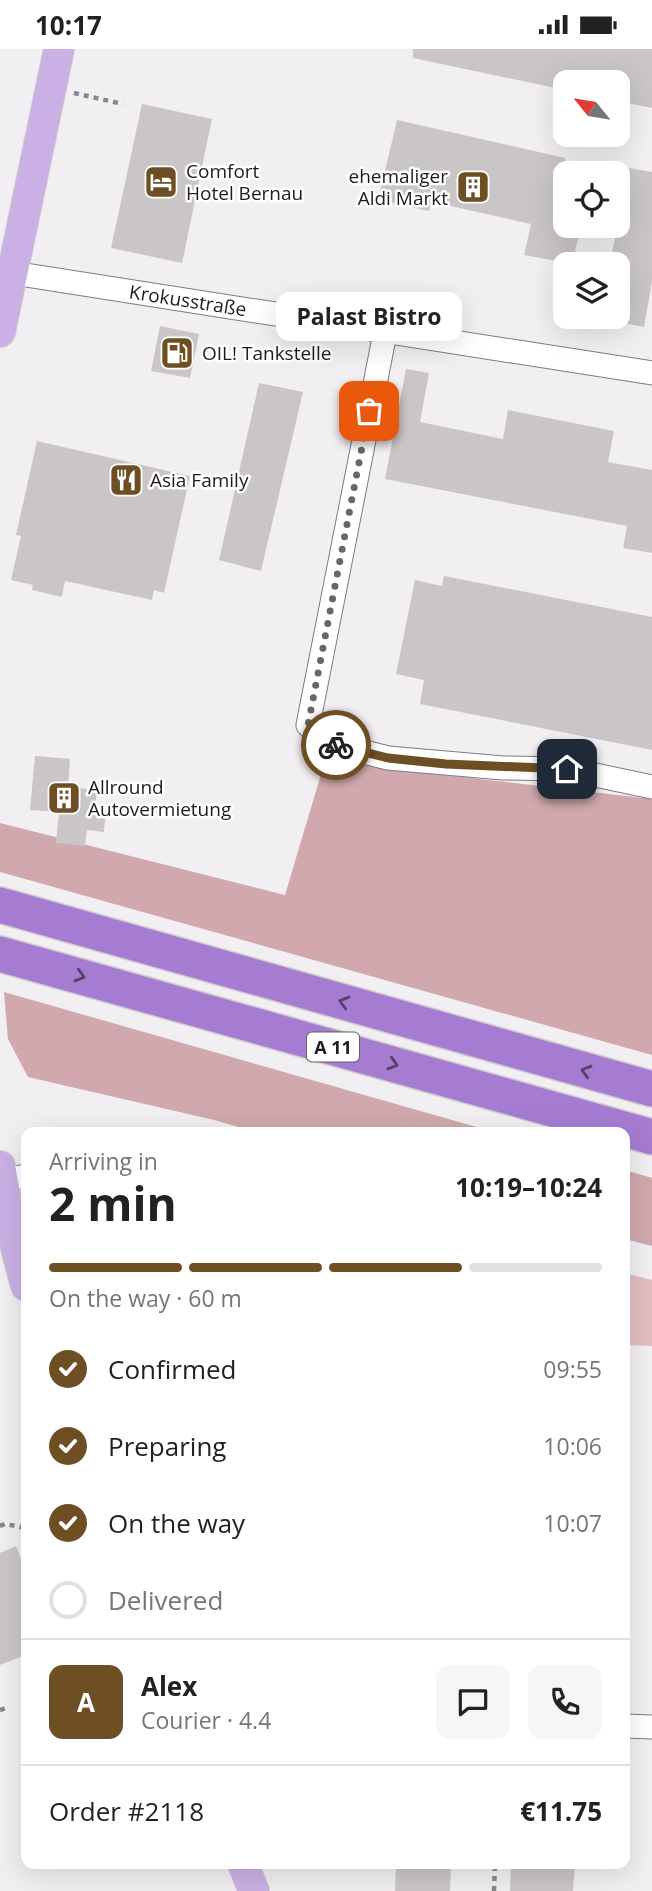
<!DOCTYPE html>
<meta charset="utf-8">
<style>
:root{--surface:#fff;--page:#f6f6f6;--text:#222;--muted:#767676;--line:#e0e0e0;--accent:#6e4f24}
body{margin:0;font-family:"Open Sans",sans-serif;background:var(--page);color:var(--text);height:100vh;display:flex;flex-direction:column;font-size:26px;white-space:nowrap}
*{box-sizing:border-box;margin:0}
p{font-size:23px;color:var(--muted)}
.icon{flex:none;width:38px;height:38px;fill:none;stroke:currentColor;stroke-width:2;stroke-linecap:round;stroke-linejoin:round}
.map{position:relative;flex:1;overflow:hidden}
.panel{position:absolute;left:21px;top:1078px;width:609px;height:742px;display:flex;flex-direction:column;background:var(--surface);border-radius:14px;box-shadow:0 7px 28px #0002}
.panel>*{flex:none}
.needle{width:46px;rotate:300deg}
.controls{position:absolute;left:553px;top:21px;display:grid;gap:14px}
.controls a{display:grid;place-items:center;width:77px;height:77px;border-radius:14px;background:var(--surface);box-shadow:0 7px 28px #0002;font-size:35px}
.pin{position:absolute;display:grid;place-items:center;width:60px;height:60px;color:#fff;margin:-30px;border-radius:14px;box-shadow:0 4px 10px #0006}
.courier{position:absolute;display:grid;place-items:center;width:70px;height:70px;margin:-35px;border:5px solid #6e4f24;border-radius:50%;background:#fff;color:#222;box-shadow:0 2px 9px #0007}
.bubble{position:absolute;height:49px;border-radius:14px;background:var(--surface);box-shadow:0 7px 28px #0002;font-size:23px;font-weight:700;line-height:49px;text-align:center}
.summary em{font-style:normal;font-weight:700}
.summary div{display:flex;flex-direction:column-reverse}
.summary{display:flex;align-items:center;justify-content:space-between;height:119px;padding:0 28px}
h1{font-size:46px;font-weight:700;line-height:52px}
.bar{display:grid;grid-template-columns:repeat(4,1fr);gap:10px 7px;align-content:center;height:84px;padding:0 28px}
.bar i{height:9px;border-radius:5px;background:var(--line)}
.bar .selected{background:var(--accent)}
.bar p{grid-column:span 4}
.line{display:flex;align-items:center;gap:18px;padding:0 28px;border-top:2px solid var(--line)}
.line div{flex:1}
.round{display:grid;place-items:center;flex:none;width:74px;height:74px;border-radius:14px;background:var(--page)}
ol{padding:0 28px;list-style:none}
li{display:flex;align-items:center;gap:21px;height:77px}
li p{margin-inline-start:auto}
li .icon{padding:7px;border-radius:50%;background:var(--accent);color:#fff;stroke-width:4}
li:last-child{color:var(--muted)}
li i{width:38px;height:38px;border:4px solid var(--line);border-radius:50%}
.status{display:flex;justify-content:space-between;align-items:center;height:49px;padding:0 35px;background:var(--surface);direction:ltr}
.status svg{height:19px;fill:currentColor}
.map>svg:first-child{display:block}
.green{fill:#e0bec2}
.forest{fill:#d0a8ad}
.building{fill:#cac6c8}
.lines{fill:none;stroke-linecap:round;stroke-linejoin:round}
.minor-casing{stroke:#7e7b7e;stroke-width:25}
.major-casing{stroke:#cecdce;stroke-width:32}
.highway-casing{stroke:#cecdce;stroke-width:38}
.path{stroke:#898789;stroke-width:4.5;stroke-dasharray:5 5;stroke-linecap:butt}
.minor{stroke:#fff;stroke-width:23}
.major{stroke:#cab0e4;stroke-width:30}
.highway{stroke:#a67bd2;stroke-width:35}
.oneway{stroke:#544366}
.done{stroke:#686668;stroke-width:7;stroke-dasharray:0 12.6}
.route{stroke:#6e4f24;stroke-width:9}
.labels{text-anchor:middle;dominant-baseline:central;stroke-width:5;stroke-linejoin:round;paint-order:stroke}
.shield{fill:#fff;stroke:#626162;stroke-width:2}
.shield-label{font-size:18px;font-weight:bold;fill:#1e1d1e}
.poi-label{font-size:19px;fill:#1e1d1e;stroke:#fff;text-anchor:start}
.street-label{font-size:19px;fill:#1e1d1e;stroke:#fff}
</style>
<div class="status"><b>10:17</b><svg viewBox="0 0 49 12"><path d="M0 12V9h3v3zM5 12V6h3v6zM10 12V3h3v9zM15 12V0h3v12zM26 1h20v11H26zM47 4h2v5h-2z"/></svg></div>
<div class="map">
<svg width="652" height="1842" viewBox="0 0 652 1842">
<rect width="100%" height="100%" fill="#f2eff2"/>
<path class="green" d="M625,1224L652,1231V1297L625,1296Z"/>
<path class="forest" d="M325,712L652,750V1006L0,823V774L285,846Z
M4,943L494,1083H256L214,1071L28,1028L8,990Z
M625,1121L652,1129V1197L625,1190Z"/>
<path class="building" d="M413,0H652V59L618,52V33H565V41L413,9Z
M142,55L212,70L182,214L111,199Z
M397,71L565,109V177H581L572,215L524,206L531,175L432,153L429,162L378,151Z
M628,119L652,123V233L644,278L618,273V215H610Z
M160,277L199,285L190,329L151,322Z
M406,320L429,324L420,373L503,390L508,361L614,382L608,413L652,421V504L623,499L627,477L385,430Z
M259,334L303,343L261,522L219,511Z
M37,392L190,427L164,544L154,541L152,551L65,532L62,548L32,541L33,536L11,531L21,487L16,486Z
M444,527L652,568V701L420,655L424,631L396,625L415,531L442,537Z
M35,707L70,710L68,738L97,741L95,758L106,759L104,783L87,781L85,797L56,794L59,763L30,761Z
M16,1497L26,1523V1606L0,1616V1504Z
M396,1815H451L450,1842H395Z
M511,1815H575L573,1842H510Z"/>
<g class="lines">
<defs>
<g id="minor">
<path id="s1" d="M13,224L652,324"/>
<path d="M385,284L308,676L328,694L388,709L503,719L567,720L652,738"/>
<path d="M0,1132L26,1127"/>
<path d="M625,1677L652,1678"/>
</g>
<path id="major" d="M0,283L59,0
M0,1117L12,1184L26,1237
M243,1815L254,1842"/>
<path id="highway" d="M0,856L652,1040
M0,905L652,1088"/>
</defs>
<use href="#minor" class="minor-casing"/>
<use href="#major" class="major-casing"/>
<use href="#highway" class="highway-casing"/>
<path class="path" d="M74,44L123,55
M0,1477L5,1475L26,1479
M0,1661L9,1658
M494,1842L495,1815"/>
<use href="#minor" class="minor"/>
<use href="#major" class="major"/>
<use href="#highway" class="highway"/>
</g>
<defs><path id="oneway-chevron" d="M-2-3.5L2.5 0L-2 3.5" fill="none" stroke-width="1.6" stroke-linecap="round" stroke-linejoin="round" transform="scale(1.75)"/></defs>
<g class="oneway">
<use href="#oneway-chevron" transform="translate(80 927) rotate(16)"/>
<use href="#oneway-chevron" transform="translate(344 953) rotate(-164)"/>
<use href="#oneway-chevron" transform="translate(393 1015) rotate(16)"/>
<use href="#oneway-chevron" transform="translate(586 1022) rotate(-164)"/>
</g>
<g class="lines">
<path class="done" d="M336,696L328,694L308,676L369,362"/>
<path class="route" d="M336,696L388,709L446,715L567,720"/>
</g>
<defs>
<symbol id="hotel-square" viewBox="-11 -11 22 22"><rect x="-9" y="-9" width="18" height="18" rx="4" fill="#6e4f24" stroke="#fff"/><path d="M-6-4.5h1.5V1H6V5H4.5V3h-9V5H-6ZM-4 0a1.8 1.8 0 1 1 3.6 0ZM.5 0V-2.5h3Q6-2.5 6 0Z" fill="#fff"/></symbol>
<symbol id="building-square" viewBox="-11 -11 22 22"><rect x="-9" y="-9" width="18" height="18" rx="4" fill="#6e4f24" stroke="#fff"/><path d="M-4-6H4V6H1V3H-1V6H-4ZM-2.5-4.3h1.7v1.8h-1.7ZM.8-4.3h1.7v1.8H.8ZM-2.5-1h1.7V.8h-1.7ZM.8-1h1.7V.8H.8Z" fill="#fff"/></symbol>
<symbol id="fuel-square" viewBox="-11 -11 22 22"><rect x="-9" y="-9" width="18" height="18" rx="4" fill="#6e4f24" stroke="#fff"/><path d="M-5.5-6h7V0h2V4h1.3V-2.5L3-4.5l.8-.8L6-3V5H2.5V1h-1V6h-7ZM-4.2-4.7v3.2H.2V-4.7Z" fill="#fff"/></symbol>
<symbol id="restaurant-square" viewBox="-11 -11 22 22"><rect x="-9" y="-9" width="18" height="18" rx="4" fill="#6e4f24" stroke="#fff"/><path d="M-5-6h1v4h1v-4h1v4h1v-4h1v5L-1.5 .5V6h-2V.5L-5-1ZM5-6V6H3V1.5H1.5Q1.5-4 5-6Z" fill="#fff"/></symbol>
</defs>
<g fill-rule="evenodd">
<use href="#hotel-square" x="142" y="114" width="38" height="38"/>
<use href="#building-square" x="454" y="119" width="38" height="38"/>
<use href="#fuel-square" x="158" y="285" width="38" height="38"/>
<use href="#restaurant-square" x="107" y="412" width="38" height="38"/>
<use href="#building-square" x="45" y="730" width="38" height="38"/>
</g>
<g class="labels">
<rect class="shield" x="307" y="983.5" width="52" height="29" rx="5"/>
<g class="shield-label">
<text x="333" y="998">A 11</text>
</g>
<g class="poi-label">
<text x="186" y="122">Comfort<tspan x="186" dy="22">Hotel Bernau</tspan></text>
<text x="448" y="127" text-anchor="end">ehemaliger<tspan x="448" dy="22">Aldi Markt</tspan></text>
<text x="202" y="304">OIL! Tankstelle</text>
<text x="150" y="431">Asia Family</text>
<text x="88" y="738">Allround<tspan x="88" dy="22">Autovermietung</tspan></text>
</g>
<g class="street-label">
<text stroke="none"><textPath href="#s1" startOffset="177">Krokusstraße</textPath></text>
</g>
</g>
</svg>
<div class="controls">
<a><svg class="needle" viewBox="-14 -14 28 28"><path d="M0-13l5 13h-10z" fill="#e53935"/><path d="M0 13l5-13h-10z" fill="#767676"/></svg></a>
<a><svg class="icon" aria-label="locate" viewBox="0 0 24 24"><circle cx="12" cy="12" r="6"/><path d="M12 2v4M12 18v4M2 12h4M18 12h4"/></svg></a>
<a><svg class="icon" aria-label="layers" viewBox="0 0 24 24"><path d="M12 4l9 5-9 5-9-5zM3 14l9 5 9-5"/></svg></a>
</div>
<div class="pin" style="left:369px;top:362px;background:#ea580c"><svg class="icon" aria-label="bag" viewBox="0 0 24 24"><path d="M5 8h14l-1 12H6zM9 8a3 3 0 0 1 6 0"/></svg></div>
<div class="pin" style="left:567px;top:720px;background:#1f2937"><svg class="icon" aria-label="home" viewBox="0 0 24 24"><path d="M3 11l9-7 9 7M6 9v11h12V9"/></svg></div>
<div class="courier" style="left:336px;top:696px"><svg class="icon" aria-label="bike" viewBox="0 0 24 24"><circle cx="6" cy="16" r="4"/><circle cx="18" cy="16" r="4"/><path d="M6 16l4-8h5l3 8M10 8l3 8H6M13 5h3"/></svg></div>
<div class="bubble" style="left:276px;top:243px;width:186px">Palast Bistro</div>
<section class="panel">
<div class="summary"><div><h1>2 min</h1><p>Arriving in</p></div><em>10:19–10:24</em></div>
<div class="bar"><i class="selected"></i><i class="selected"></i><i class="selected"></i><i></i><p>On the way · 60 m</p></div>
<ol>
<li><svg class="icon" aria-label="check" viewBox="0 0 24 24"><path d="M5 12l5 5 9-10"/></svg>Confirmed<p>09:55</p></li>
<li><svg class="icon" aria-label="check" viewBox="0 0 24 24"><path d="M5 12l5 5 9-10"/></svg>Preparing<p>10:06</p></li>
<li><svg class="icon" aria-label="check" viewBox="0 0 24 24"><path d="M5 12l5 5 9-10"/></svg>On the way<p>10:07</p></li>
<li><i></i>Delivered</li>
</ol>
<div class="line" style="height:126px"><b class="round" style="background:var(--accent);color:#fff">A</b><div><b>Alex</b><p>Courier · 4.4</p></div><a class="round"><svg class="icon" aria-label="chat" viewBox="0 0 24 24"><path d="M4 5h16v11H9l-5 4z"/></svg></a><a class="round"><svg class="icon" aria-label="phone" viewBox="0 0 24 24"><path d="M5 4h4l2 5-3 2q2 4 5 5l2-3 5 2v4C11 20 4 13 5 4z"/></svg></a></div>
<div class="line" style="height:91px"><div>Order #2118</div><b>€11.75</b></div>
</section>
</div>
